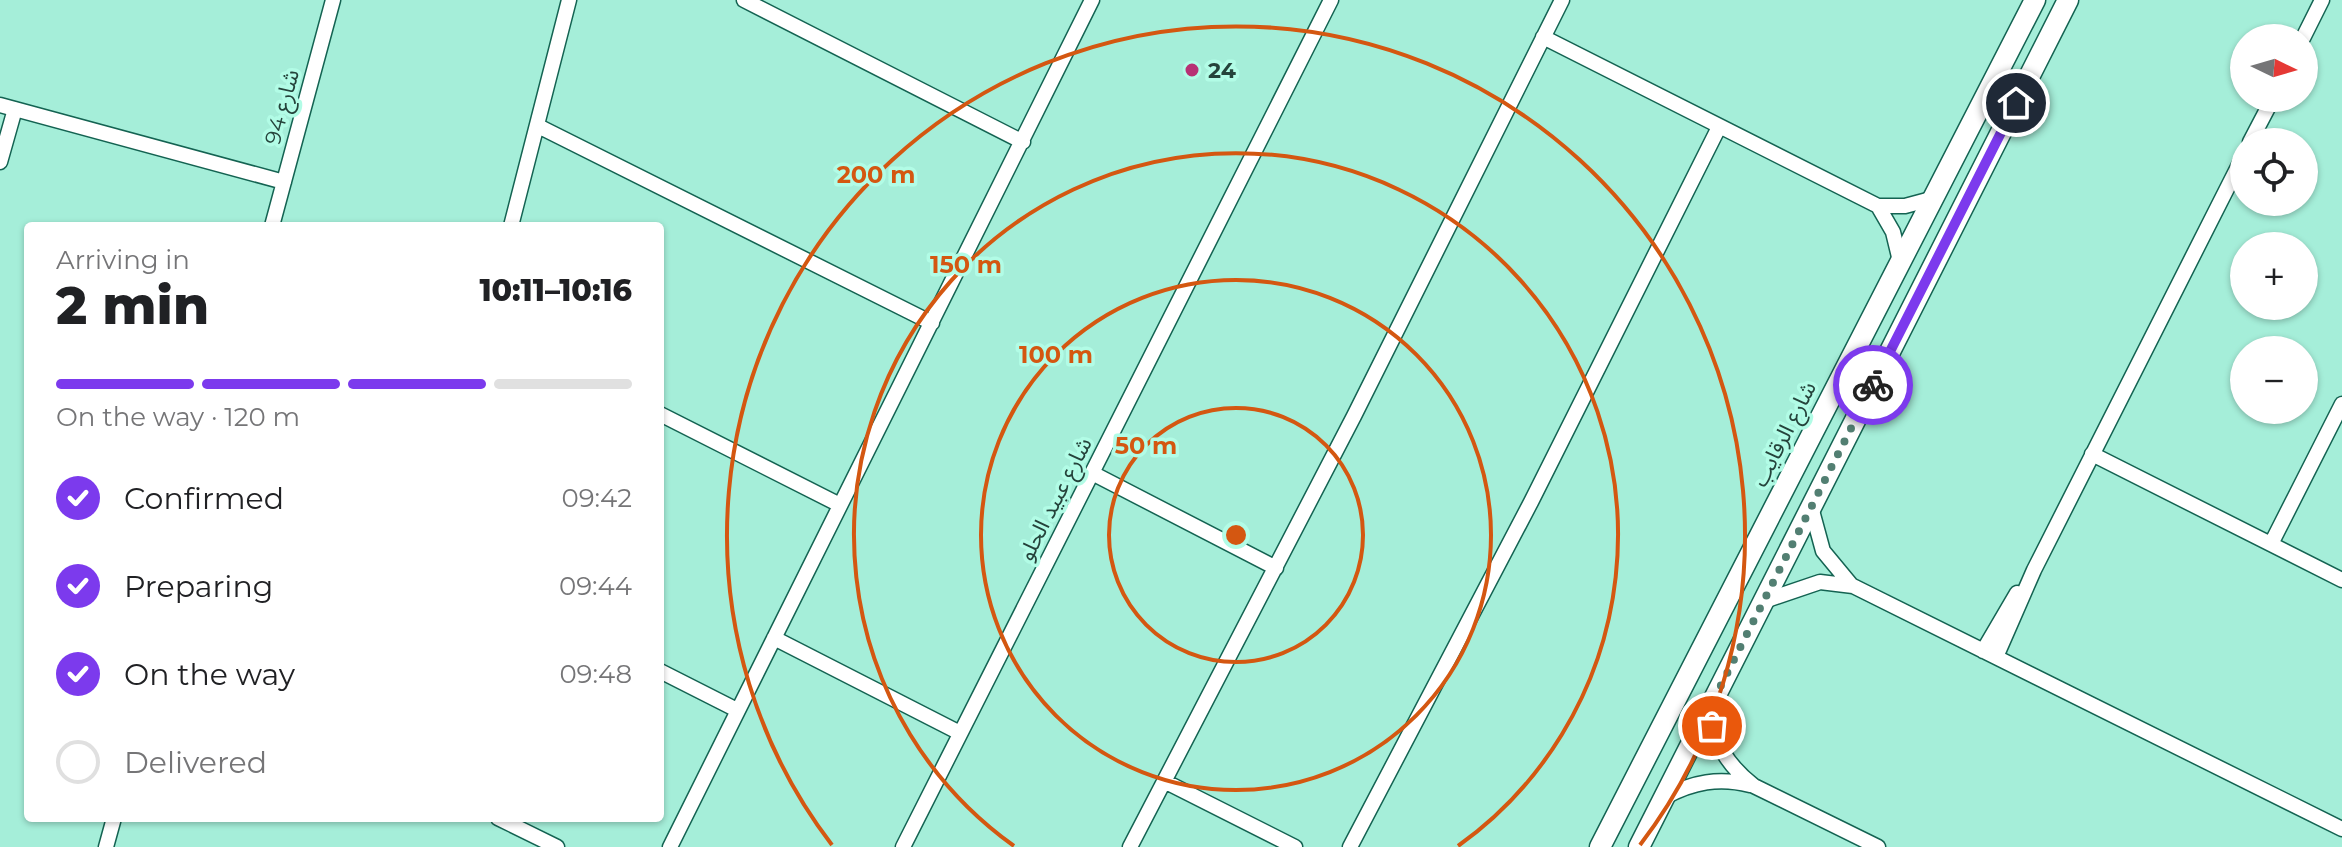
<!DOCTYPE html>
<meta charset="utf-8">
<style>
:root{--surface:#fff;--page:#f6f6f6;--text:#202124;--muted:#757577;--line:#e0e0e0;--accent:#7c3aed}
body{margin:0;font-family:Montserrat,"Noto Sans Arabic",sans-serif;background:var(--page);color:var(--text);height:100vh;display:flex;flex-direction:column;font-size:30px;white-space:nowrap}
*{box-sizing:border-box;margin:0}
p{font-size:26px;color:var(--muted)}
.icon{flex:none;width:44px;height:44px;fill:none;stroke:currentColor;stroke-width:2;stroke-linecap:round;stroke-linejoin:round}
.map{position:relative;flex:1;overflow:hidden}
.panel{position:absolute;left:24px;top:222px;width:640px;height:600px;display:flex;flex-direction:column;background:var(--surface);border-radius:8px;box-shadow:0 2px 6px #0004}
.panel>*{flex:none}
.needle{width:52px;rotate:95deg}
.tools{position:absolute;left:2230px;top:24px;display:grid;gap:16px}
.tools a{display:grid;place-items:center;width:88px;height:88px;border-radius:50%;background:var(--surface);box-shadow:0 2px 6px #0004;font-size:40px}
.pin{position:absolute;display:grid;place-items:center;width:68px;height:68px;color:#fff;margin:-34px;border:4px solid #fff;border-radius:50%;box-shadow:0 2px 8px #0007}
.courier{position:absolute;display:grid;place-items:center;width:80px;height:80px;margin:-40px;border:6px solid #7c3aed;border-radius:50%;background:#fff;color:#222;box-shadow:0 2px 10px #0007}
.summary em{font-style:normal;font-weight:800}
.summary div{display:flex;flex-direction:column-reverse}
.summary{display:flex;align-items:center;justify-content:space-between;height:136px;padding:0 32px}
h1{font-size:52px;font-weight:800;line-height:60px}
.bar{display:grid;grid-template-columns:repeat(4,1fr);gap:12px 8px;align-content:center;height:96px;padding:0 32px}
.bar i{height:10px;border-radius:6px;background:var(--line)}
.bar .selected{background:var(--accent)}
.bar p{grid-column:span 4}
ol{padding:0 32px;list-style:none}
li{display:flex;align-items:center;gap:24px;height:88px}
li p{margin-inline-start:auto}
li .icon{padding:8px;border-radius:50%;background:var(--accent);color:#fff;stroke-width:4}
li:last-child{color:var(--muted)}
li i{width:44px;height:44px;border:4px solid var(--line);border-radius:50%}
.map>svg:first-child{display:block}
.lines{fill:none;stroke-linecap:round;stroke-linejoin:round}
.street-casing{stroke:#146352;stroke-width:17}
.secondary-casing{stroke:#146352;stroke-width:23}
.street{stroke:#fff;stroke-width:14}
.secondary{stroke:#fff;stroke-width:20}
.done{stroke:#527f72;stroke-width:8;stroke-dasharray:0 14.4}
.route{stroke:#7c3aed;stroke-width:10}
.ring{fill:none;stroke:#d45711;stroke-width:4}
.poi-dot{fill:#b73174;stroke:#b2fce6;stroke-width:3}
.labels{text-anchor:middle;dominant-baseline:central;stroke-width:7;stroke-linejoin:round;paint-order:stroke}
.poi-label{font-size:22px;font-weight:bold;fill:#25433b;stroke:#b2fce6;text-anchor:start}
.street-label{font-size:22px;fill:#25433b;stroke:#b2fce6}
.centre{fill:#d45711;stroke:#b2fce6;stroke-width:4}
.ring-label{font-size:24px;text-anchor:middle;font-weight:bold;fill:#d45711;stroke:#b2fce6;stroke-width:7;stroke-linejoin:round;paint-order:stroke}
</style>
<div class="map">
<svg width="2342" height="847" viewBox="0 0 2342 847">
<rect width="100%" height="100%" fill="#a5eed9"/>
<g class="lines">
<defs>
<path id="street" d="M744,0L1023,142
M1543,37L1878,206H1905L1931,199
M2303,38L2322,0
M0,105L284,182
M538,126L932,323
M2250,142L2273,98
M0,162L15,109
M1878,206L1893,232L1900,261
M272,226L333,0
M511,226L569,0
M660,414L840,505
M2092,454L2342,580
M1094,474L1276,568
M1811,507L1823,551L1852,586
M2271,544L2342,404
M1764,601L1820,582L1853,586L2342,829
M774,638L960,733
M1983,651L2017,593
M1996,657L2034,570L2244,155
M660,671L737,710
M1710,708C1713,742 1727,765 1754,786L1878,847
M1164,781L1295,847
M1665,797C1693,782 1719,777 1750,785
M498,818L557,847
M106,847L114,818
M670,847L1092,0
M903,847L1331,0
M1130,847L1354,416L1562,0
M1350,847L1531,502L1719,127"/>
<path id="secondary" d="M1600,847L2035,0
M1639,847L2068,0"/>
</defs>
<use href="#street" class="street-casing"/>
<use href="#secondary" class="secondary-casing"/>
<use href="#street" class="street"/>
<use href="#secondary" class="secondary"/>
</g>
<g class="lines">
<path class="done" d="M1712,726L1710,707L1873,385"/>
<path class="route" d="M1873,385L2016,103"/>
</g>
<g class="ring">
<circle cx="1236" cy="535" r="127"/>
<circle cx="1236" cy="535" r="255"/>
<path d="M1014 846A382 382 0 1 1 1458 846"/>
<path d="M832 845A509 509 0 1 1 1640 845"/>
</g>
<circle class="poi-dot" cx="1192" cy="70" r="8"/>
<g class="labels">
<g class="poi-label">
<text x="1208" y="70">24</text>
</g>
<g class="street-label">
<text transform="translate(282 107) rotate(-75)">شارع 94</text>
<text transform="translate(1784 434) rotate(-63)">شارع الرقايب</text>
<text transform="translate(1055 499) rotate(-63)">شارع عبيد الحلو</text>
</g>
</g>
<circle cx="1236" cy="535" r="12" class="centre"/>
<g class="ring-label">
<text x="876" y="183">200 m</text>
<text x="966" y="273">150 m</text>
<text x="1056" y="363">100 m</text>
<text x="1146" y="454">50 m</text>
</g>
</svg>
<div class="tools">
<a><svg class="needle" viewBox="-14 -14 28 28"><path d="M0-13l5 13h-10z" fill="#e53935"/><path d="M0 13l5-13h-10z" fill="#757577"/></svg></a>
<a><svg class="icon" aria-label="locate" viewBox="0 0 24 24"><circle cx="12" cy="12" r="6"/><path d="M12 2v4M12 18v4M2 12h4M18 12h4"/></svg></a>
<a>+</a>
<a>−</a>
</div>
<div class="pin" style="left:1712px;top:726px;background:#ea580c"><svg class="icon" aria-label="bag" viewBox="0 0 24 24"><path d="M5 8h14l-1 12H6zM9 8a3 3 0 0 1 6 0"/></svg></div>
<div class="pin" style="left:2016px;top:103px;background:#1f2937"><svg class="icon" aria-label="home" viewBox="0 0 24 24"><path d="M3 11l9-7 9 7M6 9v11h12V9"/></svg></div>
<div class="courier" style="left:1873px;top:385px"><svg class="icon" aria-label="bike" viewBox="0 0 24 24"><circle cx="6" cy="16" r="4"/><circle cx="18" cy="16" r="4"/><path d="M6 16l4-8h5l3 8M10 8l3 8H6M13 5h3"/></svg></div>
<section class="panel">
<div class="summary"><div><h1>2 min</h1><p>Arriving in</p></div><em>10:11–10:16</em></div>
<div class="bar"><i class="selected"></i><i class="selected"></i><i class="selected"></i><i></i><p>On the way · 120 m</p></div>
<ol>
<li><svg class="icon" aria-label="check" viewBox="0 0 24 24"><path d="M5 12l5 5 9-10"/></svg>Confirmed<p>09:42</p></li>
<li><svg class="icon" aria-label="check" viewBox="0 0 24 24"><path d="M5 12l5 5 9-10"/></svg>Preparing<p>09:44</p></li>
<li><svg class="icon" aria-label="check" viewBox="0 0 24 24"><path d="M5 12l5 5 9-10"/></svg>On the way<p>09:48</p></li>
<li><i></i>Delivered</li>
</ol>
</section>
</div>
